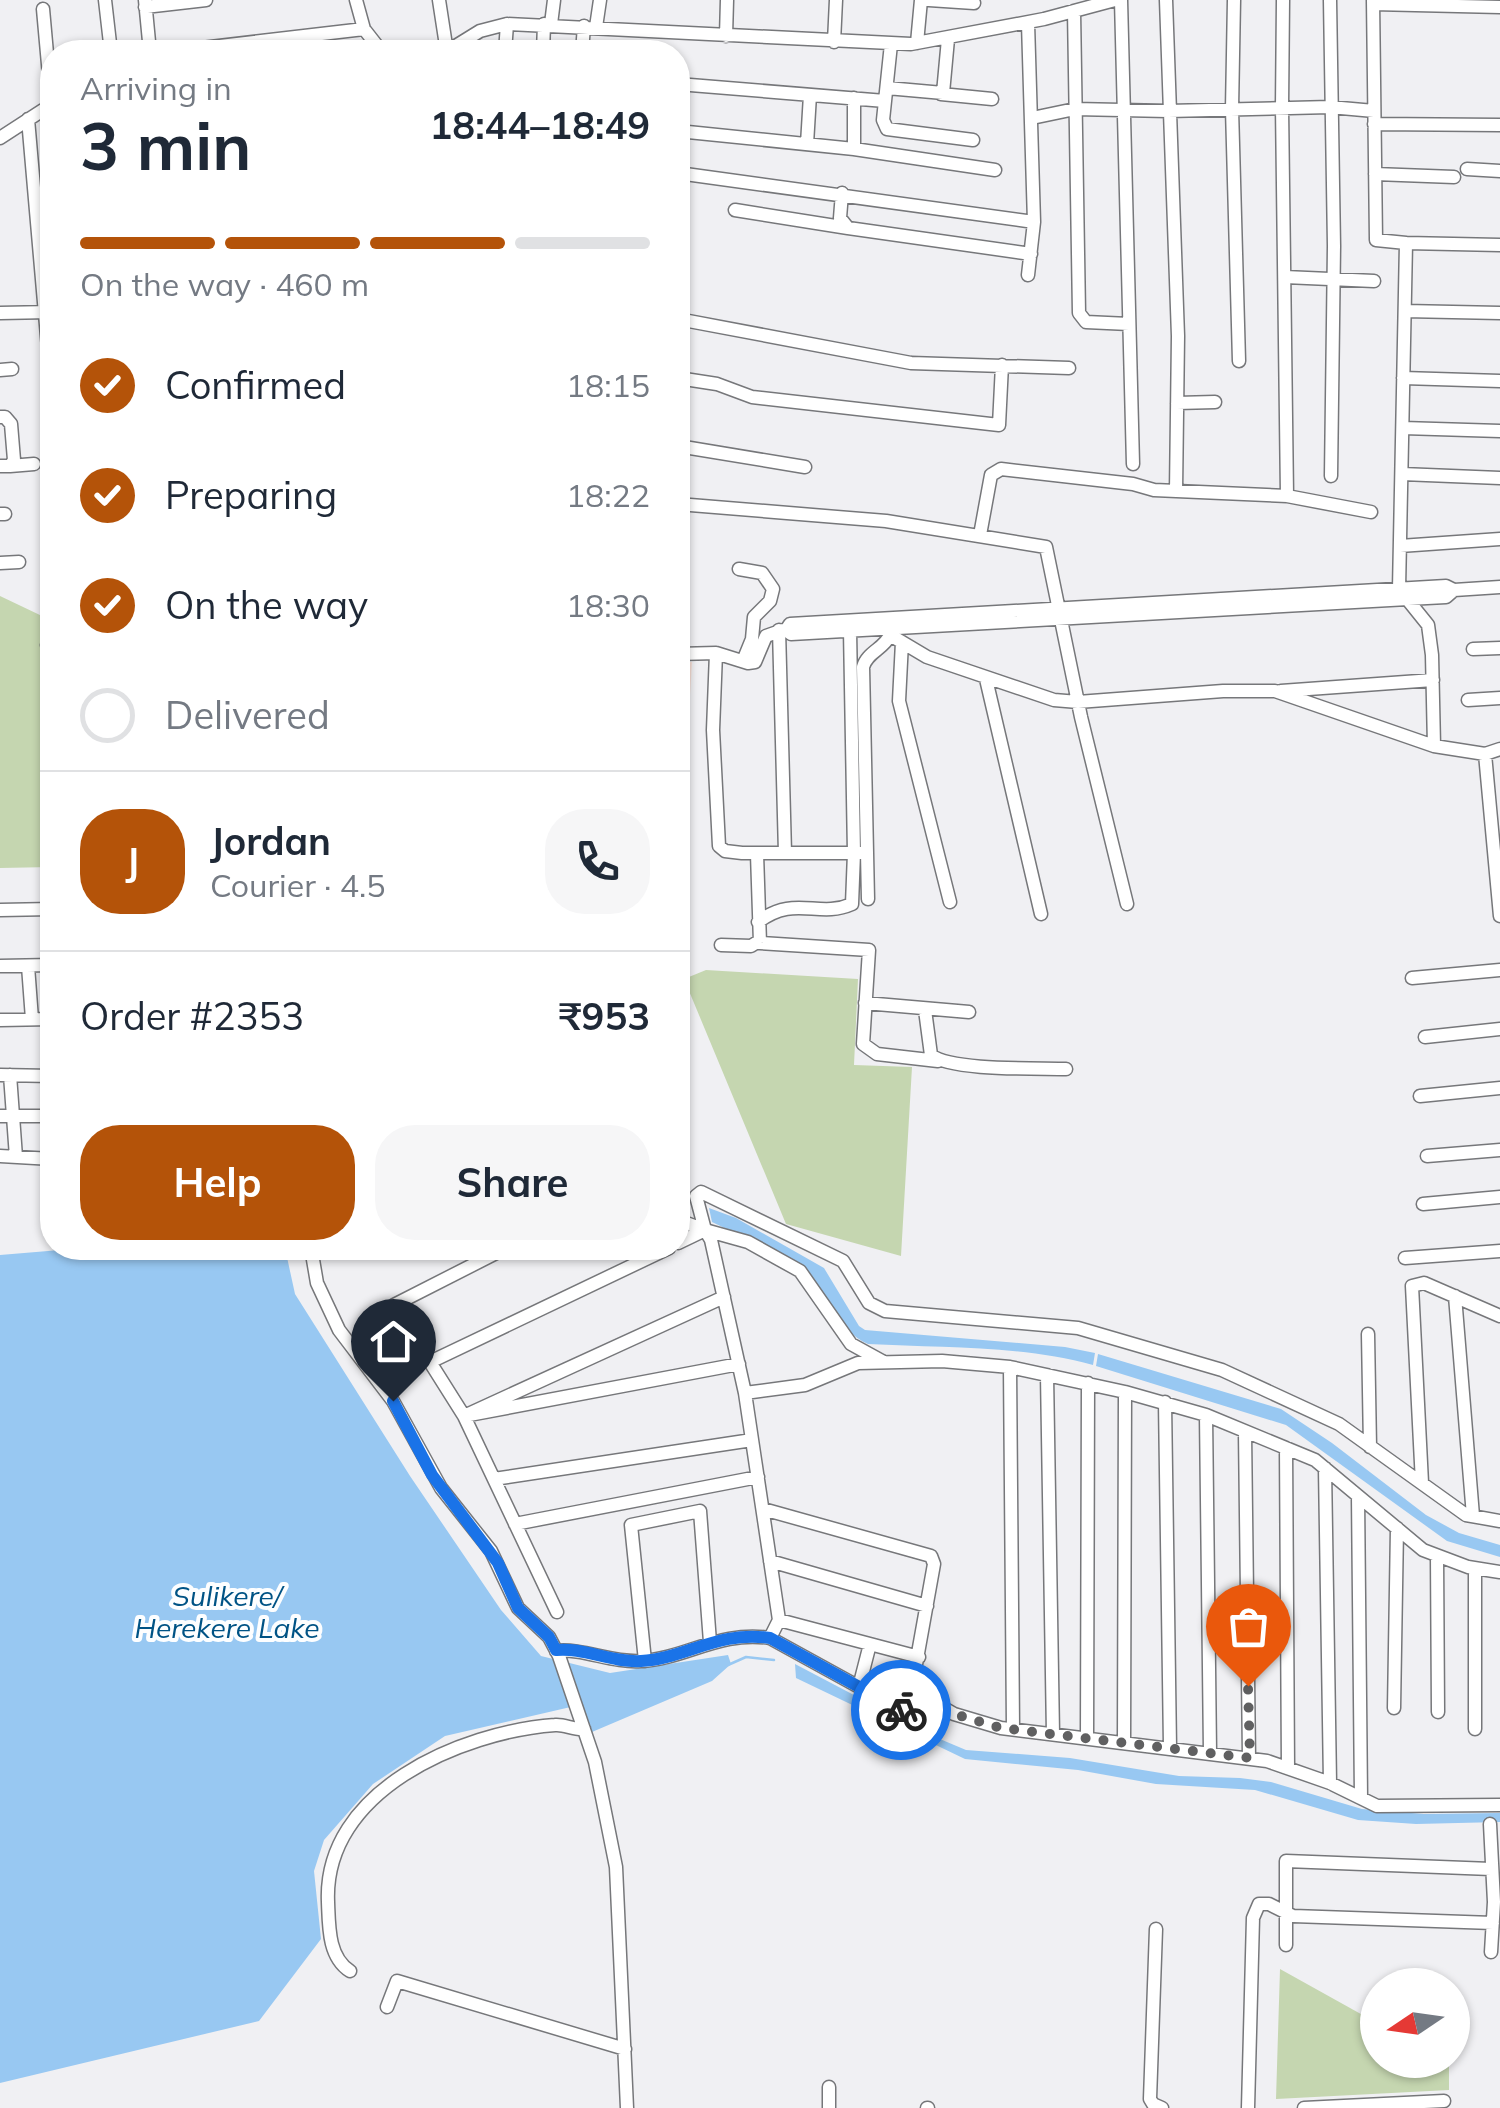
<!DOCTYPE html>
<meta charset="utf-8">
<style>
:root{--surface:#fff;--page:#f6f6f7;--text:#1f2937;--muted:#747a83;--line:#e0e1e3;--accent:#b45309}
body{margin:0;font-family:Mulish,sans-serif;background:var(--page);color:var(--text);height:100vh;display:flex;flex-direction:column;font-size:38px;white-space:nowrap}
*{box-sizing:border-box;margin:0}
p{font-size:32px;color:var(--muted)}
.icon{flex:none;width:55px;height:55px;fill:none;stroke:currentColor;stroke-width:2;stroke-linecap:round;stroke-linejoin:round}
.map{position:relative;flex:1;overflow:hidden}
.side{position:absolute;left:40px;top:40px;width:650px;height:1220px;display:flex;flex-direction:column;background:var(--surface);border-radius:40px;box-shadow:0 2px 8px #0004}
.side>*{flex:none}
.needle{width:65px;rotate:257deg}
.tools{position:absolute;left:1360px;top:1968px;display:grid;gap:20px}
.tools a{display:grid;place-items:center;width:110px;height:110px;border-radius:50%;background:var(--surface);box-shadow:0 2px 8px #0004;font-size:50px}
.pin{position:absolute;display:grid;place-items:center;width:85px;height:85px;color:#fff;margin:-102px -42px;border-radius:50% 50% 50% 0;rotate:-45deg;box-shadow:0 0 10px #0007}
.pin .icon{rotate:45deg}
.courier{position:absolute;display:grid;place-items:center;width:100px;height:100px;margin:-50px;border:8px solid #1a73e8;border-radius:50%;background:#fff;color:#222;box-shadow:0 2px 12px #0007}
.overview em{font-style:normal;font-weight:700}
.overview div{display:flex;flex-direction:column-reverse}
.overview{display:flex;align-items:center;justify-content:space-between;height:170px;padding:0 40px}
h1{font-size:65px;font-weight:700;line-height:75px}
.bar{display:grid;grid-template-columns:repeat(4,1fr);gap:15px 10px;align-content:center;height:120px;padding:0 40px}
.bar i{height:12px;border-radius:8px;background:var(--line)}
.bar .active{background:var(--accent)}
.bar p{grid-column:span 4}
.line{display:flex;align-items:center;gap:25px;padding:0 40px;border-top:2px solid var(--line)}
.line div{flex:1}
.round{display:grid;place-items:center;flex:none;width:105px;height:105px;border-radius:40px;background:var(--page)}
ol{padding:0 40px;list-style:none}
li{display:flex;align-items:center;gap:30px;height:110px}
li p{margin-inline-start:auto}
li .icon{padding:10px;border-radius:50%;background:var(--accent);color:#fff;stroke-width:4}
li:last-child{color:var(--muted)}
li i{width:55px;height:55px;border:5px solid var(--line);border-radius:50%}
.action{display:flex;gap:20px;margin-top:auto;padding:20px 40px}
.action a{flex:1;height:115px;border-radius:40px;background:var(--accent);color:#fff;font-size:40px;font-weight:700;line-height:115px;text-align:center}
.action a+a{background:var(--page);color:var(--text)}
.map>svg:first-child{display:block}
.education{fill:#f9e1d8}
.green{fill:#c5d6b0}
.water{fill:#98c8f2}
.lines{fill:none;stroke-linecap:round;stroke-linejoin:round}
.stream{stroke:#98c8f2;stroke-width:2.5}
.minor-casing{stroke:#76777a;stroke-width:15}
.minor{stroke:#fff;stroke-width:12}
.done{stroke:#606061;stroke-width:10;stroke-dasharray:0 18}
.route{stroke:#1a73e8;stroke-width:12}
.labels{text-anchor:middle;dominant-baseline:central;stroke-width:8;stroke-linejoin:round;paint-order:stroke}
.water-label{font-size:28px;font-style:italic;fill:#005385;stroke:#fdfeff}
</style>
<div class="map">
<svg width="1500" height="2108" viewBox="0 0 1500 2108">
<rect width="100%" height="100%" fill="#f0f0f3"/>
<path class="education" d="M692,662L685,779H678V663Z"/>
<path class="green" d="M0,596L42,616L49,686L52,687V867L0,868Z
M706,970L858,979L854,1065L912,1067L901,1256L786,1224L684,979Z
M1280,1969L1377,2023L1378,2060H1449V2090L1276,2099Z"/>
<path class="water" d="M709,1208L736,1218L824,1268L859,1326L865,1330L1065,1347L1095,1353L1093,1365C1021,1345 942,1348 868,1344C835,1330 827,1288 801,1265L712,1222Z
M84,1248H285L295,1294L410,1476L501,1610L541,1656L610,1673L728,1655L731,1664L712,1681L592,1732L575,1706L445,1736L373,1784L324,1840L314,1871L321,1939L259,2021L0,2083V1255Z
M1098,1354L1281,1409L1332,1443L1426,1515L1459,1533L1500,1545V1557L1447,1541L1286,1425L1096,1366Z
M795,1664L928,1734L966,1750L1070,1758L1179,1776L1240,1778L1271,1782L1362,1809L1424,1814L1500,1813V1822L1416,1824L1358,1820L1255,1790L1156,1784L1078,1770L965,1759L796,1678Z"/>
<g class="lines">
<path class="stream" d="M728,1665L746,1657L774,1660"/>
<defs>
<path id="minor" d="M105,0L111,52
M145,0L150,52
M356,0L364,29L382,52
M439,0L447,52
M929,0L974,3
M1121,0L1133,464
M1166,0L1178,336L1176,491
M1234,0L1232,109L1239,361
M1283,0L1282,107L1287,496
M1330,0L1334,246L1331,476
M1373,0L1376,240L1406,243L1399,589L1428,625L1432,655L1434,746
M1373,4L1500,7
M145,7L206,0
M43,9L52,109
M1074,11L1079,313L1086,322L1129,324
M551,24L554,0
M596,27L600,0
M726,36L727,0
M834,42L836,0
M917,43L921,0
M168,52L364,29
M446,52L480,31L507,24L911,44L1044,19L1115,0
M505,52L507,24
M543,52L544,24
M582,52L584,26
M678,84L885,101L891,44
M887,88L943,93L948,39
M941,94L992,99
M885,101L883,120L887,129L973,140
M1032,118L1075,109L1168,111L1330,107L1374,111
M28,119L52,394
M1374,124L1500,125
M678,131L854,149L995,170
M0,138L43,110L52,109
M807,144L810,95
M854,149V98
M1467,169L1500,171
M678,173L1034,222L1028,23
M1375,174L1454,177
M842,193L840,218L848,228L1031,254
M735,210L848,228
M1406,243L1500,245
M1028,275L1034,222
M1285,277L1374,281
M1405,311L1500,313
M0,313L50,312
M678,319L911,363L1069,368
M0,370L12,369
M678,378L717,384L752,397L999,425L1002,365
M1403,378L1500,381
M1177,403L1215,402
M0,417H5L11,424L14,460L10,466H0
M1403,428L1500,431
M678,446L805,467
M10,466L34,464
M1402,474L1500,478
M678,504L886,521L1046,547L1081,717L1127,904
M0,514H5
M980,535L991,475L1001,469L1133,484L1154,490L1287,496L1371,512
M1400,546L1500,539
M0,563L19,562
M739,569L762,573L773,589L770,601L754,617L752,639L743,661
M1446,586L1454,590L1446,597L1408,599L791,634L786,630L790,624Z
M1454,590L1500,587
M886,628L890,635L927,657L1054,700L1078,702L1223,691H1275L1434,746L1485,754L1500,749
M779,630L785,853
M902,642L899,701L950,902
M47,645H52
M1473,649L1500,648
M716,653L713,730L719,846L725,851L742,853H854L850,630
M678,654L716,653L748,663L755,662L766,636L783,630
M986,679L1041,914
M1281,691L1433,680
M1468,700L1500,698
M1485,754L1500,916
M757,854L760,943L869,950L863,1044L877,1054L938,1061
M868,899L863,667C867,652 884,649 890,635
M0,910L52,909
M758,922C795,894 818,919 852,904L854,853H862
M721,945L751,946L759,941
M0,966L52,965
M28,966L32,1019
M1412,978L1500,970
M865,1003L969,1012
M925,1010L931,1055C951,1071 1038,1068 1066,1069
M0,1020L52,1019
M1425,1037L1500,1029
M0,1075L52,1076
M10,1075L16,1157
M1420,1096L1500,1088
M0,1116H52
M0,1156L52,1159
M1427,1156L1500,1150
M1423,1204L1500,1197
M678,1220L705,1230L711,1240L745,1393L779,1620L770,1638
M705,1230L696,1196L701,1192L843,1261L869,1303L885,1311L1078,1328L1222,1370L1339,1424L1466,1515L1500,1521
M678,1243L705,1230L748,1242L800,1271L851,1344L882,1361
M311,1248L317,1283L339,1330L393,1401L441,1488L491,1551L518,1608L549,1637L559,1656L595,1762L616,1867L627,2108
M506,1248L394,1305L464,1416L724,1297
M1405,1258L1500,1251
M1455,1296L1473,1516
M1368,1334L1370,1447
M430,1362L669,1248
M1010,1367L1013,1728
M1047,1375L1053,1734
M745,1393L805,1385L858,1363L942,1361L1010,1367L1125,1392L1206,1415L1315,1460L1423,1550L1468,1567L1500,1572
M1165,1402L1170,1747
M1206,1415L1210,1752
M1245,1432L1249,1758
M1286,1448L1288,1768
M1325,1468L1330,1783
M494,1479L752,1440
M1422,1483L1412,1286L1424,1283L1500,1316
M1358,1496L1361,1798
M515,1524L758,1477
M1437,1556L1438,1712
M770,1561L927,1606
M557,1612L464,1416L739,1364
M779,1620L919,1657
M556,1651C583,1648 612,1663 641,1661C685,1659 720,1630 770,1638L901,1710L908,1709L934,1564L931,1556L763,1509
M645,1661L631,1525L700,1511L710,1642
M859,1687L870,1644
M912,1699H928L954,1714L1001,1728L1267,1761L1330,1783L1377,1806L1500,1805
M1394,1708L1397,1528
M1475,1729V1568
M1087,1738L1088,1383
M1124,1743L1125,1392
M1490,1824L1494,1902L1491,1952
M1156,1929L1150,2099L1153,2104L1162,2108
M1286,1945V1861L1491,1869
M350,1971C328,1957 329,1926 328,1902C323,1791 461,1732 555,1725C565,1724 573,1730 584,1729
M387,2007L397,1981L625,2049
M829,2087V2108
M927,2108H928
M1248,2108L1253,1918L1259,1904H1269L1293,1916L1493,1923
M1304,2108L1444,2101"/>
</defs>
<use href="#minor" class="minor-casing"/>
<use href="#minor" class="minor"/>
</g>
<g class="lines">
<path class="done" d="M901,1710L909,1708L912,1699H928L954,1714L1001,1728L1250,1758L1248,1686"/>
<path class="route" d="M393,1401L432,1475L498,1563L518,1608L549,1637L556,1650C583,1647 612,1663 641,1661C684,1659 719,1630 770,1638L901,1710"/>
</g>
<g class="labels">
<g class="water-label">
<text x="227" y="1595">Sulikere/<tspan x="227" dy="32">Herekere Lake</tspan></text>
</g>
</g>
</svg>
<div class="tools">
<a><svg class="needle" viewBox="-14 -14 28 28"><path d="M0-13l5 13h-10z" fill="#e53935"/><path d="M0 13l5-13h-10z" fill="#747a83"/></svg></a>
</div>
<div class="pin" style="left:1248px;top:1686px;background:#ea580c"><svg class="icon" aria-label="bag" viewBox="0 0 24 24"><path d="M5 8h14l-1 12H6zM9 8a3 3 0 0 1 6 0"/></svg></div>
<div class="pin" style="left:393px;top:1401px;background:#1f2937"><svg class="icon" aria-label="home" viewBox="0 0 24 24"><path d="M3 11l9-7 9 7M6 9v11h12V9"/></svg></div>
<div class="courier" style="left:901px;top:1710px"><svg class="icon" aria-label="bike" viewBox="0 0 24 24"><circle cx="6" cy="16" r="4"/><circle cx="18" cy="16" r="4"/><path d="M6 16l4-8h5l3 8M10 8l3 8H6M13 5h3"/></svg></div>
<section class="side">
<div class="overview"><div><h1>3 min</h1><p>Arriving in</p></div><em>18:44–18:49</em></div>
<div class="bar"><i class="active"></i><i class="active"></i><i class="active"></i><i></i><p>On the way · 460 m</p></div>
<ol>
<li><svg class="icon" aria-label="check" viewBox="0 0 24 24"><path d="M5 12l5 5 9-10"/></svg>Confirmed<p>18:15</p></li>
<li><svg class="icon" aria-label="check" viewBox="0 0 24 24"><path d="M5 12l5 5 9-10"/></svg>Preparing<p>18:22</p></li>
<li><svg class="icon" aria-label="check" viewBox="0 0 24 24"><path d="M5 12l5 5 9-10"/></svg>On the way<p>18:30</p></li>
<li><i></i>Delivered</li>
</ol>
<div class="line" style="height:180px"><b class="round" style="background:var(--accent);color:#fff">J</b><div><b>Jordan</b><p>Courier · 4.5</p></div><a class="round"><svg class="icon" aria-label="phone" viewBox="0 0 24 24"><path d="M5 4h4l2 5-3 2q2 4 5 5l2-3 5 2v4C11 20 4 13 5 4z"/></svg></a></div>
<div class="line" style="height:130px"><div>Order #2353</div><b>₹953</b></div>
<div class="action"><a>Help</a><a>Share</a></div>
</section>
</div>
